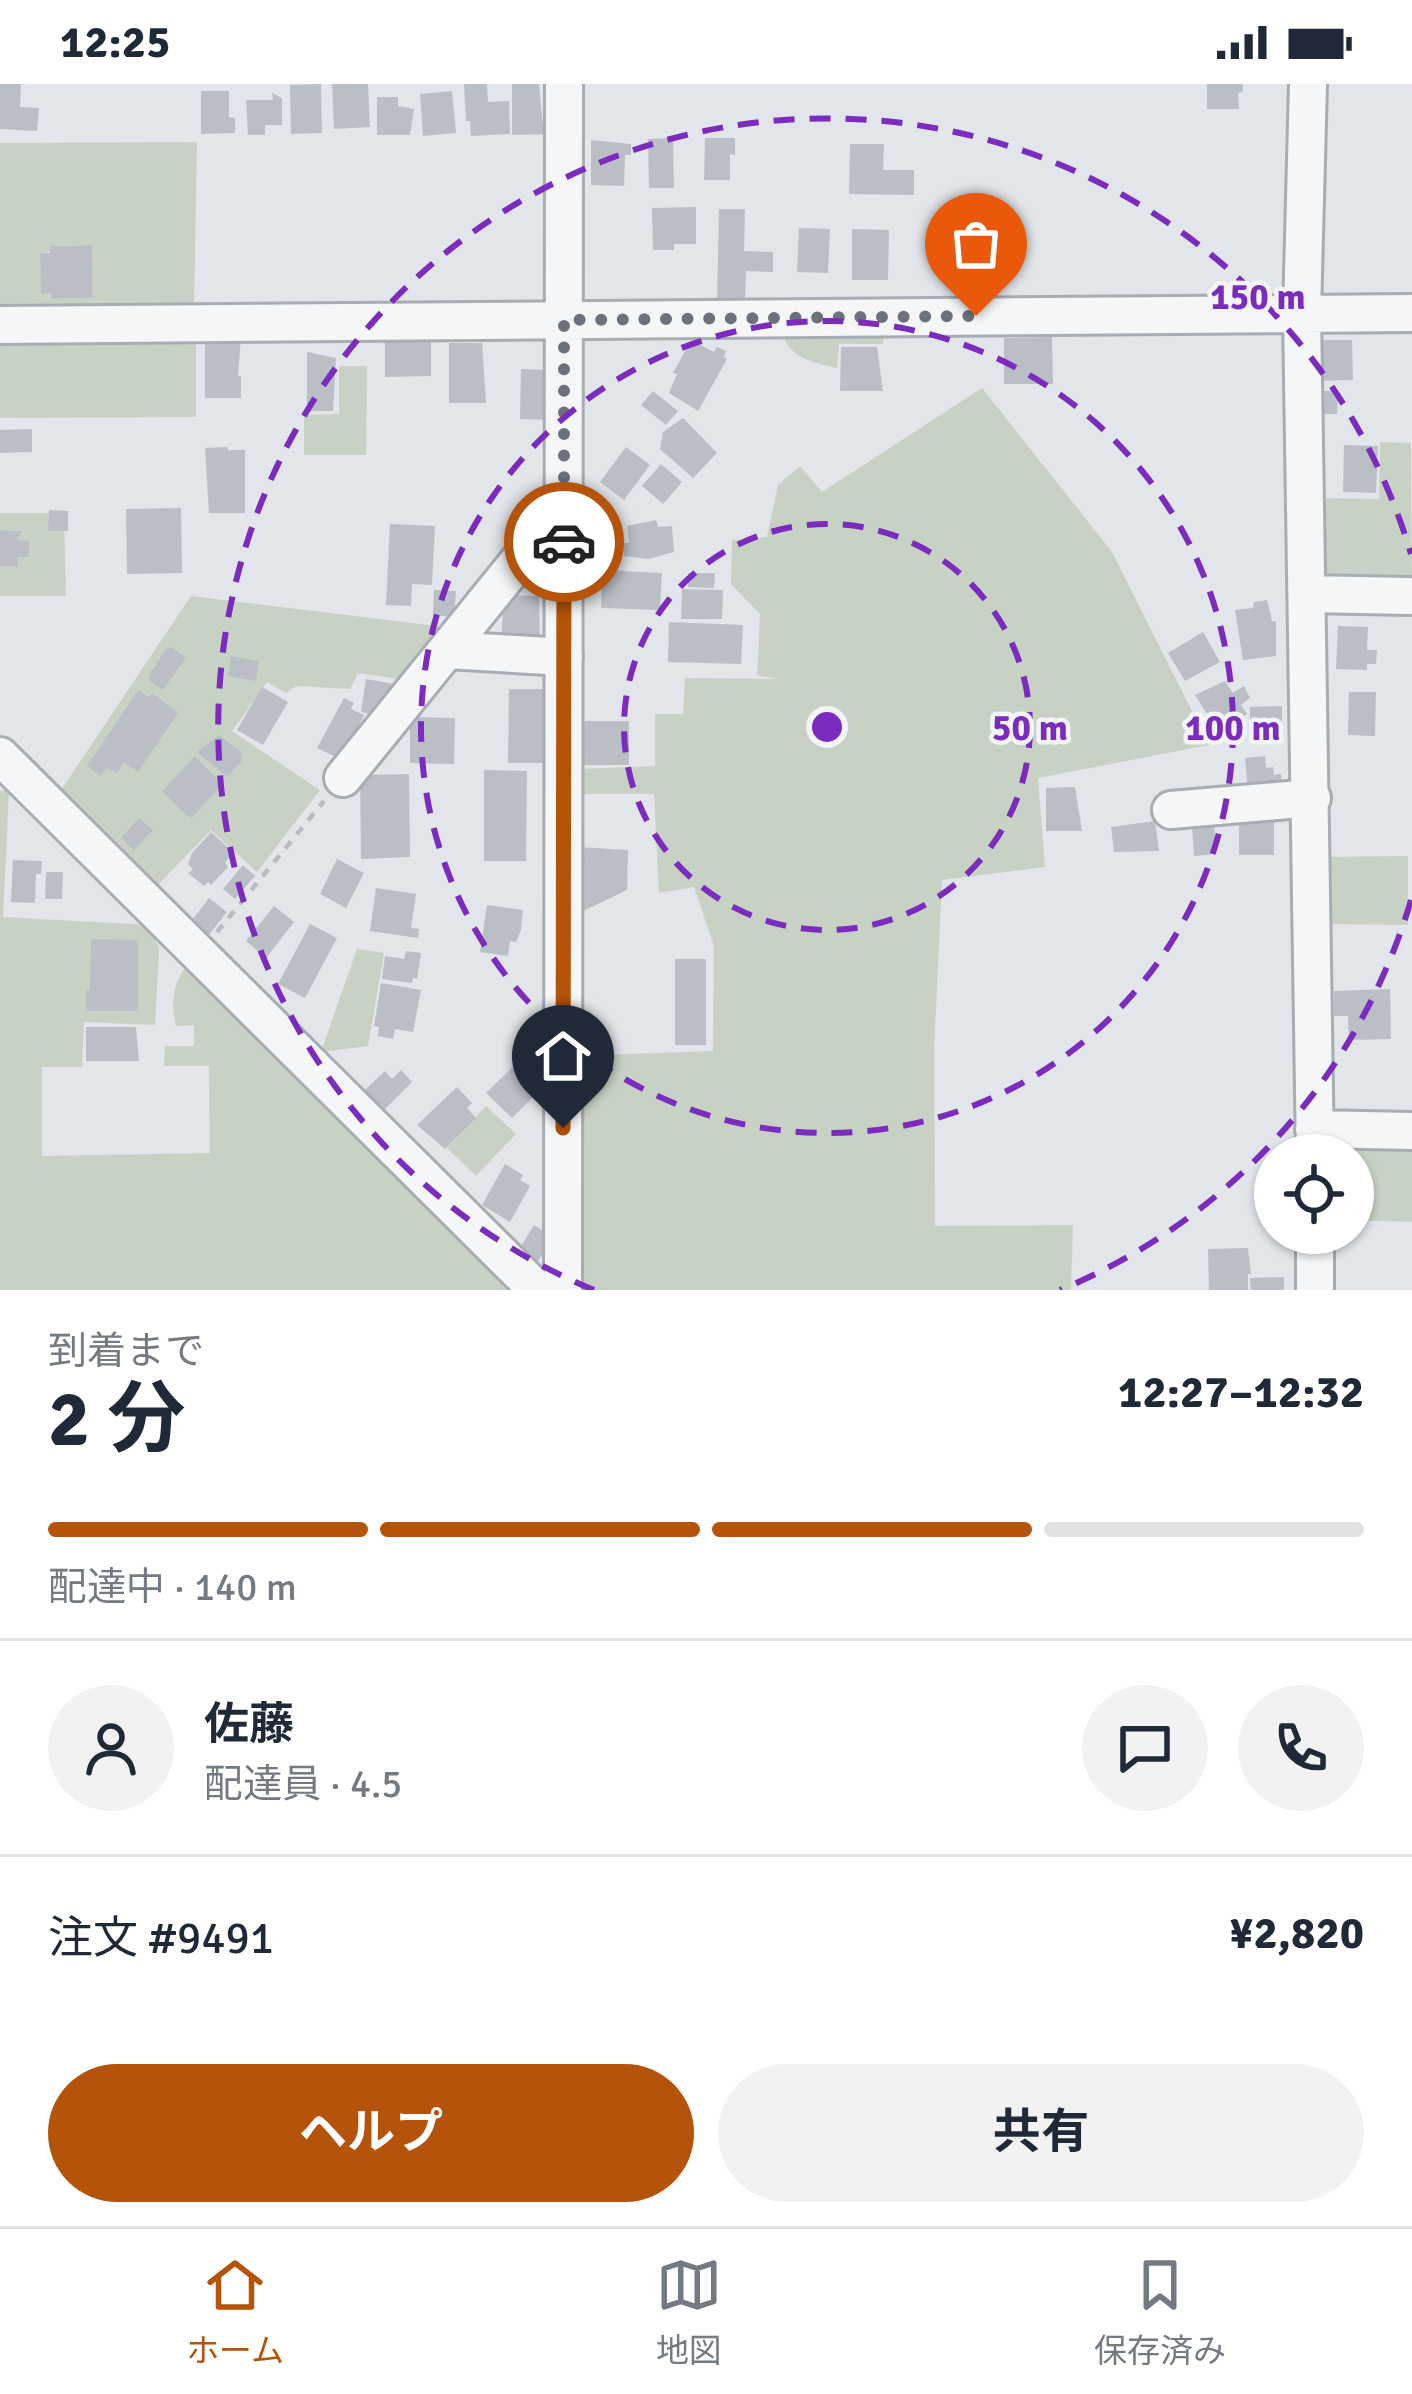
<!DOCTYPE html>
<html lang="ja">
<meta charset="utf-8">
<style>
:root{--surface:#fff;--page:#f2f2f3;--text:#1f2937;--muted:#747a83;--line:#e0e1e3;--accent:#b45309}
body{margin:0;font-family:Signika,"Noto Sans JP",sans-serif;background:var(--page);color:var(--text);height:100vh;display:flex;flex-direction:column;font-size:45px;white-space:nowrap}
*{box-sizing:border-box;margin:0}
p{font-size:39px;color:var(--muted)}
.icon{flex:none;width:66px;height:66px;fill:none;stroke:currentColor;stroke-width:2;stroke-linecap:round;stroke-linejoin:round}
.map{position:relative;height:1206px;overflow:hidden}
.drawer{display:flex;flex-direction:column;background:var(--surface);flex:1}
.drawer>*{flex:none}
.tools{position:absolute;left:1254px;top:1050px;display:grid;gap:24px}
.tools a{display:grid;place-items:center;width:120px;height:120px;border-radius:50%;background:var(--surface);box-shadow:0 3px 9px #0004;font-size:60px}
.pin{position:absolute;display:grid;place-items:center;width:102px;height:102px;color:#fff;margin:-123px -51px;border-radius:50% 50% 50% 0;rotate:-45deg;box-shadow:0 0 12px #0007}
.pin .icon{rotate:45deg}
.courier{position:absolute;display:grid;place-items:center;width:120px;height:120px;margin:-60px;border:9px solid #b45309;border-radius:50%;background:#fff;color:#222;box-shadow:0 3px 15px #0007}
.summary em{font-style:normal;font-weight:700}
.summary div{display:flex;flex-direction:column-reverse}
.summary{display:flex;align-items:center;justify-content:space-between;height:204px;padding:0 48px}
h1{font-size:78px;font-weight:700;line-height:90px}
.bar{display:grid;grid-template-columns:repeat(4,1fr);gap:18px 12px;align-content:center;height:144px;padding:0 48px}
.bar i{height:15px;border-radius:9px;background:var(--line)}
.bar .active{background:var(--accent)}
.bar p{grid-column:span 4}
.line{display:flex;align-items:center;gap:30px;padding:0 48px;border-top:3px solid var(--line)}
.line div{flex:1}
.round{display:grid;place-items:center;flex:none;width:126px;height:126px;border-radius:63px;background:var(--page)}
.primary-button{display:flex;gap:24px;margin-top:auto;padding:24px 48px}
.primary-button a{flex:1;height:138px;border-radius:72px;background:var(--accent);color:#fff;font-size:48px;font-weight:700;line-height:138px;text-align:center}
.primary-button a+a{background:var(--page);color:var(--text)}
.status{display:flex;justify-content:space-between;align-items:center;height:84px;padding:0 60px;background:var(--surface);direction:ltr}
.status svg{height:33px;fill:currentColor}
.tab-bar{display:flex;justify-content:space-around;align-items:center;height:168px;border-top:3px solid var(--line);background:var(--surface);font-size:33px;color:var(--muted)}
.tab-bar a{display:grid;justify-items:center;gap:6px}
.tab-bar .active{color:var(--accent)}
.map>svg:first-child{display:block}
.green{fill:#c8d2c4;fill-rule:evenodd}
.building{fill:#babfc6}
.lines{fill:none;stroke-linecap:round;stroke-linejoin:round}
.minor-casing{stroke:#a8acb3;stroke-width:42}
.path{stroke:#b9bcc1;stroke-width:4.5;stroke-dasharray:9 9;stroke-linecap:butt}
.minor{stroke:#f5f6f8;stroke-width:36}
.done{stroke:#6c727b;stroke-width:12;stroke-dasharray:0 21.6}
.route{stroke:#b45309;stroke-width:15}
.ring{fill:none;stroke:#7b2cbf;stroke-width:6;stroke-dasharray:21 15}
.centre{fill:#7b2cbf;stroke:#f2f4f7;stroke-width:6}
.ring-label{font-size:36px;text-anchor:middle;font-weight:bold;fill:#7b2cbf;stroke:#f2f4f7;stroke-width:9;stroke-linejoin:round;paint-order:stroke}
</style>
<div class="status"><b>12:25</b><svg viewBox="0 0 49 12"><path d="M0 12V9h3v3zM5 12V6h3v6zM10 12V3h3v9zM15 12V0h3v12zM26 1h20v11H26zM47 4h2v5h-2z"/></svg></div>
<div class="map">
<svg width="1412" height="1206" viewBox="0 0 1412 1206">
<rect width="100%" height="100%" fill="#e2e5e9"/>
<path class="green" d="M197,58L194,228L0,230V59ZM91,161L93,214L52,215L51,209H42L40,169L50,168V162Z
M884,243L883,260H839L837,284C816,279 791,275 783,252Z
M196,248V333L0,334V252Z
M339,282H367L366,371H304V331L339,330Z
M982,304L1112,468L1209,661L1038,694L1045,783L942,796L934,968L935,1142L1073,1141L1071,1206H575L571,972L713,967L714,862L694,803L659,809L654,710H578L579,685L655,682V630H683L685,594L776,595L757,591L760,530L731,500L732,456L767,453L778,401L800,382L822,408Z
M1380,358L1411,359L1412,502L1319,494L1317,414L1379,415Z
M0,429H64L66,512H0V482L18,483V473L29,472V458L17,456L21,447L0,446Z
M191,512L453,544L412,597L358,589L350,605L296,602L286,609L267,598L232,647L320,706L257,788L211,746L153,806L57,712ZM138,607L149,613L152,610L138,687L124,679L117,689L106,684L100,691Z
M9,706L3,833L149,841L159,865L155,941L84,938L82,983H42V1072L210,1069L209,982H164L165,962H194V941L176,942C170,917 173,902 187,880L205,902L526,1206H0V707Z
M1408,772V841L1326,840V773Z
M357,865L384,869L368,962L321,968Z
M486,1022L516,1050L476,1092L447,1064Z
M1327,1057L1412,1061V1138L1353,1136V1071H1327Z"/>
<path class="building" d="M0,0H21L20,23L39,24L37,47L0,45Z
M321,0L322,49L291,50L290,1Z
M332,0H368L370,43L334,45Z
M464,0H487L488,18L509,17L510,50L471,52L470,37H466Z
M512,0H539L543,42L554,41L555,50L512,51Z
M1207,0H1243V8L1238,9L1239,25H1207Z
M201,7H229V33L235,34V49L201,50Z
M452,7L456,49L423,52L420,10Z
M272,9L282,14V41H265V51H248L246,16H273Z
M377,13H398V22L414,25L410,51H377Z
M673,54L674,104H649L648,55Z
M705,54H735V71L730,70V96H704Z
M591,56L631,60V71H625L624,102L591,101Z
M850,60H884L883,86H914V111L849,110Z
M696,123V160H674V166H653L652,124Z
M719,125H745L744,167L773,168V188L746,187L745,221L717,220Z
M799,144L830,145L828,189L797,188Z
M852,145L889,146L888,196H852Z
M92,161L93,214L51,215V209L41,210L40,169H50V162Z
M385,248H414V258H431V292L385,293Z
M205,252H241L238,292H241V314H205Z
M1052,253L1053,300H1004V254Z
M691,256L714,268L717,263L726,267L724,273L727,275L698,327L669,309L677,290L673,289Z
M1315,256H1352L1353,296L1315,297Z
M449,259H482L486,319H449Z
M841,263H877L883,307H840Z
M307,268L336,274L333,327H307Z
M521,285L551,286L554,336L520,335Z
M653,307L678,327L666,341L641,321Z
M1317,307H1338L1337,330H1317Z
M683,334L717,369L693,394L660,365L663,348Z
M32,345V368L0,369V346Z
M1344,361L1378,362L1376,409L1343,408Z
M227,363L228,366H245V429H209L205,364Z
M626,363L650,381L624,416L600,398Z
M661,380L682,398L663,420L642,402Z
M181,424L182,489L127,490L126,425Z
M49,426L68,427V447H48Z
M656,436L658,443L672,442L674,468L648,475L624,472L623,459H629L627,442Z
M390,440L435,442L432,501L412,500L411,522L386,521Z
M0,446L22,447L17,456L29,457V473H18V483L0,482Z
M602,486L662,489L660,526L601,524Z
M688,489H715L714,504L688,503Z
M682,505L723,506L722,535H681Z
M434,506L456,507L454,533L433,531Z
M504,511L539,512L540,560L501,558Z
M1267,516L1272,537L1276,538V572L1243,576L1235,526L1253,524L1254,518Z
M669,538L743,541L741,580L668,578Z
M1338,542L1368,543L1367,566H1377L1376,580H1367V586L1336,585Z
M1203,548L1220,578L1185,597L1168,569Z
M171,563L186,574L163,606L149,597V591L166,565Z
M231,572L259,577L256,597L228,592Z
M366,595L395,600L380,632L361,628Z
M1225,597L1233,609L1244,602L1250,614L1241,621L1247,630L1219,649L1195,611Z
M262,603L288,618L263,661L237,646Z
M509,605H549L548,679H508Z
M138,606L149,613L152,609L178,629L138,688L124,679L117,689L106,684L101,692L87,682Z
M1349,608H1376L1375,652L1348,651Z
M344,614L354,619L351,625L364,631L342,676L317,664Z
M1282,622V643L1250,644V623Z
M410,633L455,634L454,680L410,679Z
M582,637H629V681H582Z
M219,651L242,669L241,678L227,693L197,668Z
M195,672L222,700L191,735L162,707Z
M1265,672L1266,684L1273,683L1274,691L1281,690L1282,704L1248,707L1245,674Z
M484,686L527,687L526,777H484Z
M409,690L410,773L361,775L360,691Z
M1075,703L1082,747H1046V704Z
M1239,730H1274V771H1239Z
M139,734L153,746L134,766L121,754Z
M1214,736L1216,770L1194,772L1192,742Z
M1155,737L1159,767L1114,768L1111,743Z
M211,748L233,768L225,779L228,783L211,801L208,798L204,802L188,789L193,786L188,780L192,769Z
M578,763L628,766L627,806L581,828Z
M337,775L364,789L346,824L320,810Z
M13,776L42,777L41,790H36L35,819L11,818Z
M243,781L255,792L235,815L223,805Z
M46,788H63L62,815H45Z
M376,804L416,810L411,844L419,845L418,854L370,847Z
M209,814L227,828L207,853L190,839Z
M487,821L523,826L521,846L516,858L510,857L508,872L480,868Z
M274,822L294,838L266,874L246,857Z
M310,840L337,854L305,914L278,900Z
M91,855L138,856V927H86V906H90Z
M406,867L421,869L417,895L413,894L412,899L382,895L385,872L404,875Z
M675,875H706V961H675Z
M381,899L421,906L413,948L395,945L393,955L378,952L379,943L374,942Z
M1390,905L1391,955L1349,956L1348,932H1334V907Z
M86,943H136L139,977H86Z
M518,978L543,1003L512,1034L486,1009Z
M401,986L412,998L384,1026L365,1006L385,987L392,995Z
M457,1003L472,1019L467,1024L476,1034L445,1065L417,1041Z
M505,1080L523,1091L520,1096L530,1102L510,1138L482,1121Z
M534,1141L553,1153L537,1179L518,1167Z
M1248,1164L1251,1190H1248V1206H1209L1208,1165Z
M1284,1193V1206H1251L1250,1194Z"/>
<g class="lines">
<defs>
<path id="minor" d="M1308,0L1302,229L1315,1071
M0,241L1412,229
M1308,510L1409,512
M448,566L564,573
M0,672L537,1206
M343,694L552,436H564
M1171,726L1312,714
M1314,1045L1412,1047
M1315,1149V1206
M563,1206L564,0"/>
</defs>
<use href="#minor" class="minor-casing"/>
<path class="path" d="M217,848L324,717"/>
<use href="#minor" class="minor"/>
</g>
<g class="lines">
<path class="done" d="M564,458V236L976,232"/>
<path class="route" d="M563,1044L564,458"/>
</g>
<g class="ring">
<circle cx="827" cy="643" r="203"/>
<circle cx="827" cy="643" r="406"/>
<path d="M1411 816A609 609 0 0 1 1060 1206M594 1206A609 609 0 1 1 1411 470"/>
</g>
<circle cx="827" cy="643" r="18" class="centre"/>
<g class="ring-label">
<text x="1258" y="225">150 m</text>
<text x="1030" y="656">50 m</text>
<text x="1233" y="656">100 m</text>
</g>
</svg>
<div class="tools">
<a><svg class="icon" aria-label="locate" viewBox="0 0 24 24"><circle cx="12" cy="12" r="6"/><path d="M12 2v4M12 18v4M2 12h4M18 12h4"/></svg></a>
</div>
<div class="pin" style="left:976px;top:232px;background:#ea580c"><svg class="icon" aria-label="bag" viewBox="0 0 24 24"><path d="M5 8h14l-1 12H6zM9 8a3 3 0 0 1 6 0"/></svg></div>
<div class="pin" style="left:563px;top:1044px;background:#1f2937"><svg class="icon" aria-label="home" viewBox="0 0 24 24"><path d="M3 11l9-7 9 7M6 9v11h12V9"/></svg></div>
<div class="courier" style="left:564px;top:458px"><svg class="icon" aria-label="car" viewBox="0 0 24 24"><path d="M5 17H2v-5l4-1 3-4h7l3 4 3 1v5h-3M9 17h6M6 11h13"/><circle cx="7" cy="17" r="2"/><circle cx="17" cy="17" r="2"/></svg></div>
</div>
<section class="drawer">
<div class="summary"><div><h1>2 分</h1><p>到着まで</p></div><em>12:27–12:32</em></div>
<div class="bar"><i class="active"></i><i class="active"></i><i class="active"></i><i></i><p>配達中 · 140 m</p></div>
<div class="line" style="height:216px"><a class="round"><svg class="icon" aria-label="person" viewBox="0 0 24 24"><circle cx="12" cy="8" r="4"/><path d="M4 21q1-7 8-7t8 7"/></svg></a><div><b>佐藤</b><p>配達員 · 4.5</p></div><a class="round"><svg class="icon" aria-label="chat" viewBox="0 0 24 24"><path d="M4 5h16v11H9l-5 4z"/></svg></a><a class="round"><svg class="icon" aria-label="phone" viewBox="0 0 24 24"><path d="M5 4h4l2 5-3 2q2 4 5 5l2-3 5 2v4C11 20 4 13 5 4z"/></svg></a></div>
<div class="line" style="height:156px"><div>注文 #9491</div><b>¥2,820</b></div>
<div class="primary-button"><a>ヘルプ</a><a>共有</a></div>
</section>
<nav class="tab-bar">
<a class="active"><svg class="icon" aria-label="home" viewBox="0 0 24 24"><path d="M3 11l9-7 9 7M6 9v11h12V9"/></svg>ホーム</a>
<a><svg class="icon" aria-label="map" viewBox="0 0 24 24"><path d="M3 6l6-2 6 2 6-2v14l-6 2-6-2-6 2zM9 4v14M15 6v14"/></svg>地図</a>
<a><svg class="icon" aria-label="saved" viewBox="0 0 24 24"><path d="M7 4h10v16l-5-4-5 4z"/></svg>保存済み</a>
</nav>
